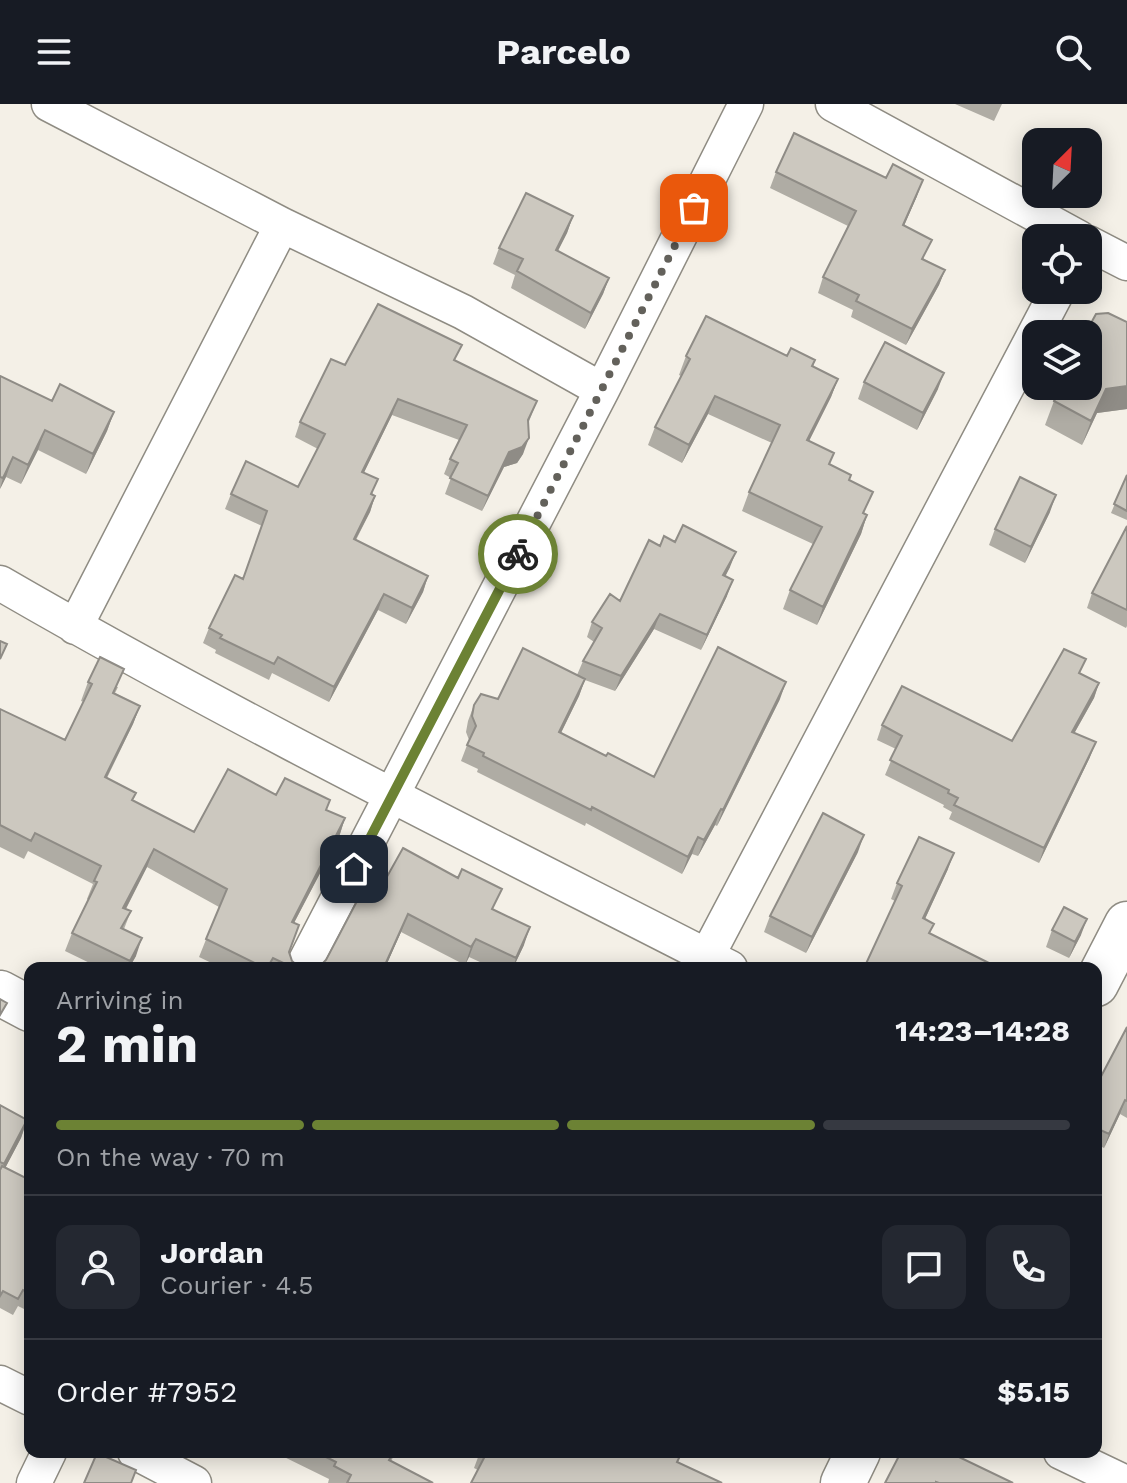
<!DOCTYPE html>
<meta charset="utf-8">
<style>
:root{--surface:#171b24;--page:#242831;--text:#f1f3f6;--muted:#9ea1a6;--line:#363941;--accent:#6c8234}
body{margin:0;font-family:"Work Sans",sans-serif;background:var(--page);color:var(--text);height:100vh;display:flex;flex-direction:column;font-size:30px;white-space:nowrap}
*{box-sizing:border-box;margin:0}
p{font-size:26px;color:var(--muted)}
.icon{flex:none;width:44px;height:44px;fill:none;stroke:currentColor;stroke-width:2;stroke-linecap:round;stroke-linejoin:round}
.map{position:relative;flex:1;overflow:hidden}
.sheet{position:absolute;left:24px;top:858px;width:1078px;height:496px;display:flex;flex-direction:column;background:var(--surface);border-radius:16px;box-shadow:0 4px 20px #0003}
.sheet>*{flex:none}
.needle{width:52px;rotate:24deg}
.controls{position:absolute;left:1022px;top:24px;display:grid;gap:16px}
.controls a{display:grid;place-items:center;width:80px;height:80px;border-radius:16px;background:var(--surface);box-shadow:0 4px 20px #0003;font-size:40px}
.pin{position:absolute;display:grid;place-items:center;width:68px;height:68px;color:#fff;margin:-34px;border-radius:16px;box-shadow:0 4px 12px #0006}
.courier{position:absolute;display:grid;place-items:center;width:80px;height:80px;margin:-40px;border:6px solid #6c8234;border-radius:50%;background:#fff;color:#222;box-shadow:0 2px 10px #0007}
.head em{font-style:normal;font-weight:700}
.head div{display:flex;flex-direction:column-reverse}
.head{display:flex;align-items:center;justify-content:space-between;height:136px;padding:0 32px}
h1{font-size:52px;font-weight:700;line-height:60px}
.bar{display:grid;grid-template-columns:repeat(4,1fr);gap:12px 8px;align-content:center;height:96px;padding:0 32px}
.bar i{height:10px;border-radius:6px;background:var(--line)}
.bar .active{background:var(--accent)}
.bar p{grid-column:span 4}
.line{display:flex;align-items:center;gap:20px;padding:0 32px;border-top:2px solid var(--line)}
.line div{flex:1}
.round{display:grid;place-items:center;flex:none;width:84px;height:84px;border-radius:16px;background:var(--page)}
header{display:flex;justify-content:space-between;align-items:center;height:104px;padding:0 32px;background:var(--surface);font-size:36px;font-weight:700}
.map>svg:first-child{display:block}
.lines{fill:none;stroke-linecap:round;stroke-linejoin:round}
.street-casing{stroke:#8f8c83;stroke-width:37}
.secondary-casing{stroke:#8f8c83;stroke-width:47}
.street{stroke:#fff;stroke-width:34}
.secondary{stroke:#fff;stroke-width:44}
.wall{fill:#afaca4}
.shaded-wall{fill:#8f8c86}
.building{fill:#ccc8bf;stroke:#8f8c86;stroke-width:2}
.done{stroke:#63615b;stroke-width:8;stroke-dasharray:0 14.4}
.route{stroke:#6c8234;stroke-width:10}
</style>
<header><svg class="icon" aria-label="menu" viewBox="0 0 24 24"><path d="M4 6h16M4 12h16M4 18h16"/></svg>Parcelo<svg class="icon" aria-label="search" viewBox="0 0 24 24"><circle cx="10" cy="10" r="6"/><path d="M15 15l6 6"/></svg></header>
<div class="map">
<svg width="1127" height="1379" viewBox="0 0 1127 1379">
<rect width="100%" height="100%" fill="#f4f0e7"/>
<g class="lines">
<defs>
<path id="street" d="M49,0L282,121L463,208L602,286
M833,0L1079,134
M1088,139L1127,159
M0,479C238,617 486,739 730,864
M75,523L282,121
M707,852L1058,186
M302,864L602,286L746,0
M0,1279L30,1294
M135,1348L194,1379
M1061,1348L1126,1379
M34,1379L49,1348"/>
<path id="secondary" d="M1096,880L1127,820
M0,889L30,905
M843,1379L858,1348"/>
</defs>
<use href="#street" class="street-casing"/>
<use href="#secondary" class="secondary-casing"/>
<use href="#street" class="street"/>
<use href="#secondary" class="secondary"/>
</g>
<path class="wall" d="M955,0H1002L994,17Z
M776,68L917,92L904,122L924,155L945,166L939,181L906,241L851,213L853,206L818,189L823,173L848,122L770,84Z
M573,112L567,129L558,147L609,174L603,190L585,225L511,184L515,171L493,160L499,144Z
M1127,218V305L1097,309L1082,341L1045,321L1054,297Z
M686,252H787L815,256L813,263L838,275L831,293L809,337L830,361L849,376L864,410L867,411L861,430L817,521L783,505L790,486L813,440L742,407L749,388L772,339L708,310L682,359L648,341L655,323L681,272L679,271Z
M456,257L537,297L528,320L523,350L517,359L504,363L482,407L445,390L451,374L444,370L450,355L459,336L392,311L364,368L373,391L375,392L370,408L356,436L428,472L423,488L406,520L378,506L329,598L272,569L269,576L215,549L216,546L203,539L209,524L243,475L262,422L225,405L231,390L298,383L318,345L295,333L300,318L345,261Z
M0,272L52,297L114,308L107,327L86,370L38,346L21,380L6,373L0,385Z
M864,278L938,285L917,326L858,295Z
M1127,371V416L1111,409Z
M1050,408L1025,459L989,441L995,425Z
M1127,422V522L1126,524L1087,504L1092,489Z
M660,442L730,463L725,472L727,492L701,546L654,525L615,587L585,576L579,592L561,629L606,652L654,673L780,595L717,722L715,721L698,752L692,750L682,770L586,719L585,722L477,668L478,665L461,657L469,636L466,628L468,617L474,601L577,571L583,557L594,538L587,533L592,518L620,497Z
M1081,570L1099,579L1094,594L1075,628L1090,653L1039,759L949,715L952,708L943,703L944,701L885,671L896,645L877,636L882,621L1012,637Z
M88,578L118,583L115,589L140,602L133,620L107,674L136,689L133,697L194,728L276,691L326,706L345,714L339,733L294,819L289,848L292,857L299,863L303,864H222L199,853L219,803L147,763L126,805L131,807L124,825L136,852L129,864H100L65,847L72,829L88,796L87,795L93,780L28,747L24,755L0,743V605L65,636L84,598L81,597Z
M858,748L806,849L764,828L770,812Z
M948,765L925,815L930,830L989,864H864L895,797L891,795L897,779Z
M379,787L494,806L524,841L513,864H493L469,853L465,861L401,828L385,864L320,862Z
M1052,826L1081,831L1069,854L1046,843Z
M1127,923V1014L1120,1010L1104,1044L1096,1040V982Z
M0,1001L27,1016L21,1034L5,1064L30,1076V1208L18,1202L13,1211L0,1204Z
M274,1348H396L391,1357L433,1379H328L329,1375Z
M480,1348H684L478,1366L474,1364Z
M890,1348H964L961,1354L1013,1379H885L899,1352Z"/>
<path class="shaded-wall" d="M923,76L917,92L897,137L903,121Z
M573,112L567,129L550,162L556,146Z
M945,166L939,181L906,241L912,225Z
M609,174L603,190L585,225L591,209Z
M944,269L938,285L917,326L923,309Z
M838,275L831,293L800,355L807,336Z
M1127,282V305L1097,309L1082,341L1091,317L1106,285Z
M715,292L708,310L682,359L689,341Z
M398,295L392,311L357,383L362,368Z
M114,308L107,327L86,370L93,350Z
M45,326L38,346L21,380L28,361Z
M529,334L523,350L517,359L504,363L482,407L488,392L509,348Z
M13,353L6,373L0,385L3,374Z
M1056,391L1050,408L1025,459L1031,443Z
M375,392L370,408L348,450L354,435Z
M867,411L861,430L817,521L823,503Z
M736,448L730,463L718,487L723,471Z
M428,472L423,488L406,520L412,504Z
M733,476L727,492L701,546L707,531Z
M384,490L378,506L329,598L334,583Z
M660,510L654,525L615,587L621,572Z
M585,575L579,592L553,645L559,628Z
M786,578L780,595L717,722L723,706Z
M1099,579L1094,594L1067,642L1072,628Z
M140,602L133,620L98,691L105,673Z
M1096,638L1090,653L1039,759L1044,744Z
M721,705L715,721L698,752L704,736Z
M345,714L339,733L285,836L292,818Z
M864,731L858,748L806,849L812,833Z
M698,733L692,750L682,770L688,753Z
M154,745L147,763L117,822L123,804Z
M954,749L948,765L918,830L923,814Z
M408,810L401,828L385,864H383Z
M1087,815L1081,831L1069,854L1075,838Z
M530,823L524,841L513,864L516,854Z
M142,834L136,852L129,864H127Z
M476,835L469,853L465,861L471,843Z
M1125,996L1120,1010L1104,1044L1109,1030Z
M27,1016L21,1034L0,1074L4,1060Z"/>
<path class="building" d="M794,29L886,74L893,60L923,76L903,121L932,136L922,155L945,166L912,225L856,197L859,191L823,173L856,107L776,68Z
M526,89L573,112L556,146L609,174L591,209L517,167L523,155L499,144Z
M378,200L462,241L454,256L537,297L528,316L529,334L522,343L509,348L488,392L450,374L458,359L450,355L467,321L398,295L362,368L378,375L371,390L375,392L354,435L428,472L412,504L384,490L334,583L278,553L274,560L220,534L222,531L209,524L235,471L243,475L267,407L231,390L246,357L298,383L325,330L300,318L331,255L345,261Z
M1108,209L1127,218V282L1106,285L1091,317L1054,297L1061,282H1088V230H1085L1096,210Z
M706,212L787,252L791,244L815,256L812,262L838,275L807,336L834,349L829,360L851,371L849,376L873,388L863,409L867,411L823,503L790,486L822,423L749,388L780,321L715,292L689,341L655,323L690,255L686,252Z
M885,238L944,269L923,309L864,278Z
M0,272L52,297L60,280L114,308L93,350L45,326L28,361L13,353L3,374L0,373Z
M1127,371V407L1114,400Z
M1020,373L1056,391L1031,443L995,425Z
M683,421L736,448L723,471L733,476L707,531L660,510L621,572L583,557L602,524L592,518L610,490L620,497L649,436L660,442L664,432L675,438Z
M1127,422V506L1092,489Z
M0,537L7,540L0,555Z
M718,543L786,578L723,706L721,705L704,736L698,733L688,753L592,703L591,706L483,652L484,649L467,641L476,622L472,612L474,601L481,590L498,595L523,544L585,575L559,628L606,652L608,649L654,673Z
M1064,545L1086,555L1079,569L1099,579L1072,628L1096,638L1044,744L954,701L958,694L948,689L949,686L890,656L902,632L882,621L902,582L1012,637Z
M100,553L124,565L113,589L140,602L105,673L136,689L132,696L194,728L228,665L276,691L285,674L330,696L326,706L345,714L292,818L299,821L289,848L292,857L299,863L303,864H294L273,854L267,864H265L206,835L227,785L154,745L123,804L131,807L121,824L142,834L130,857L72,829L97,778L94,777L101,762L35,729L31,737L0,721V605L65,636L92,580L88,578Z
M823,709L864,731L812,833L770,812Z
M919,733L954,749L923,814L934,820L929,829L991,860L989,864H906L899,861L898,864H864L902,782L897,779Z
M403,744L458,774L462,765L502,785L492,805L530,823L516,854L476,835L471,843L408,810L384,863L386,864H315L320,862L326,856L366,780L379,787Z
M1064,803L1087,815L1075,838L1052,826Z
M0,895L7,899L0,911Z
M1127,923V997L1125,996L1109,1030L1096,1024V982Z
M0,1001L27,1016L4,1060L0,1058Z
M2,1062L30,1076V1189L23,1186L18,1195L3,1187L0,1192V1066Z
M316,1348H394L389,1356L433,1379H347L351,1371L334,1362L336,1358Z
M483,1348H682L677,1358L722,1379H471L486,1350Z
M901,1348H962L959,1353L1013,1379H939L936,1378V1379H885Z
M97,1349L136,1366L131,1379H84Z"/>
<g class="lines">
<path class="done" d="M518,450L694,104"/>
<path class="route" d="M354,765L518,450"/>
</g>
</svg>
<div class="controls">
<a><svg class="needle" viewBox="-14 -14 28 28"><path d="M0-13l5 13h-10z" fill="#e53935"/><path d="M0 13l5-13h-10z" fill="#9ea1a6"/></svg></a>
<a><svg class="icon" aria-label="locate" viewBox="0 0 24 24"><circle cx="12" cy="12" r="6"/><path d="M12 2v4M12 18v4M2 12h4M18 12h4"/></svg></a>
<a><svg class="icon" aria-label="layers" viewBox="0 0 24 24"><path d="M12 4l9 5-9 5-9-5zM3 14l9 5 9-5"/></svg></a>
</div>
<div class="pin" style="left:694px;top:104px;background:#ea580c"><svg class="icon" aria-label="bag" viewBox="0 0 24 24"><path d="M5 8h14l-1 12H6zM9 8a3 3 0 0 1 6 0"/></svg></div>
<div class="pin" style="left:354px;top:765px;background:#1f2937"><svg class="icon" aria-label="home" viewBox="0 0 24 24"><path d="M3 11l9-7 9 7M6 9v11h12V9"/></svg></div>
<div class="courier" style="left:518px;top:450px"><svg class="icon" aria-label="bike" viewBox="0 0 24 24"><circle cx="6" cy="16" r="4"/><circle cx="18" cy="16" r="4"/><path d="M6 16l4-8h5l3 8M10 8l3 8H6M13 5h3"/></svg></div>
<section class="sheet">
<div class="head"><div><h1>2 min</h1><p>Arriving in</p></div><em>14:23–14:28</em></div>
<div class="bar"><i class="active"></i><i class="active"></i><i class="active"></i><i></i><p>On the way · 70 m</p></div>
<div class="line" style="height:144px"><a class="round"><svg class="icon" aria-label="person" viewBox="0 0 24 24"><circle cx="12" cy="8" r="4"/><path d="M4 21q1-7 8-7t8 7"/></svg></a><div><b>Jordan</b><p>Courier · 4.5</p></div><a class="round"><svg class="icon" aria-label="chat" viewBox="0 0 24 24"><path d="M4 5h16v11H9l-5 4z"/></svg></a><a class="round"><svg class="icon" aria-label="phone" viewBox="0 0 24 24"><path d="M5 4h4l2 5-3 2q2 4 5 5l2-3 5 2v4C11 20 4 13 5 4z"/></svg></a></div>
<div class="line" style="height:104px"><div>Order #7952</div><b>$5.15</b></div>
</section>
</div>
